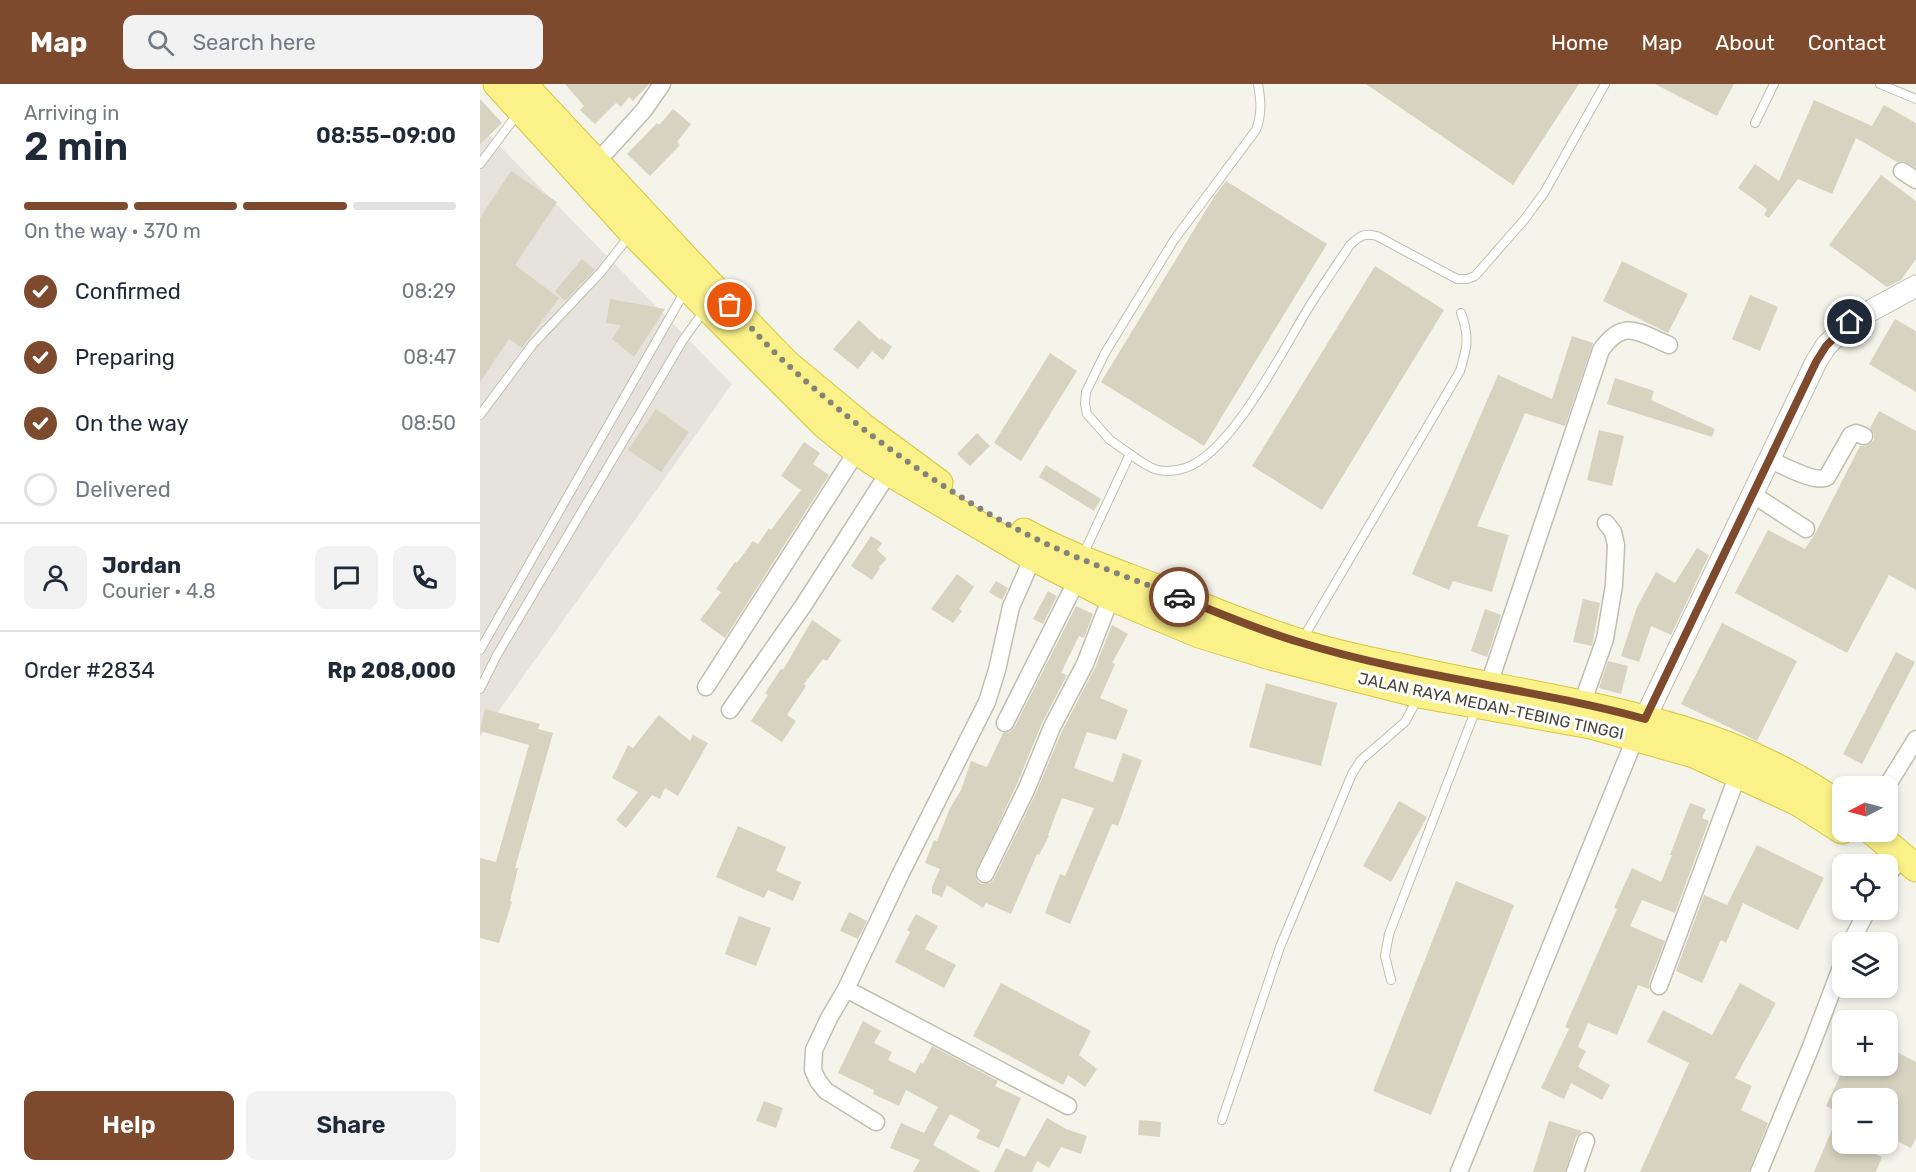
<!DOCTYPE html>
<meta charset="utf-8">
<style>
:root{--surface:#fff;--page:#f2f2f3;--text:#1f2937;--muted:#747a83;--line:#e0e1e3;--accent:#7e4a2e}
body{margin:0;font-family:Rubik,sans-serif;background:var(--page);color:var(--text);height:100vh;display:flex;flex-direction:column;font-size:22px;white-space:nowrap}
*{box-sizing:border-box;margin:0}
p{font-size:20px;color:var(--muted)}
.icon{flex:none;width:33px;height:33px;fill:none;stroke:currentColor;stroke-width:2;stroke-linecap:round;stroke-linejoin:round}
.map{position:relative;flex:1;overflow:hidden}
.panel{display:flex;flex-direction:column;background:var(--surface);width:480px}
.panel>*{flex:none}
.needle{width:39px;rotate:264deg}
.fabs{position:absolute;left:1352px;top:692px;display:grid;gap:12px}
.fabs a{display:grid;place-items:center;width:66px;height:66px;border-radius:12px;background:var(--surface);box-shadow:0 3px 9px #0003;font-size:30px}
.pin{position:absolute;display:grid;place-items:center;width:51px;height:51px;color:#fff;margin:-26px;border:3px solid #fff;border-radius:50%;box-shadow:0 2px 6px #0007}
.courier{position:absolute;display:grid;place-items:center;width:60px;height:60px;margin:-30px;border:4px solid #7e4a2e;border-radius:50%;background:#fff;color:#222;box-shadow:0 2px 8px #0007}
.head em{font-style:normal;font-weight:600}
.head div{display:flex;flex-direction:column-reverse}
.head{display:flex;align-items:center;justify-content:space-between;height:102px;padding:0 24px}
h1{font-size:39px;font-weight:600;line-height:45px}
.bar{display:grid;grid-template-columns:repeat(4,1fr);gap:9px 6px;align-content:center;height:72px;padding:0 24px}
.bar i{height:8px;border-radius:4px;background:var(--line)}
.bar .on{background:var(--accent)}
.bar p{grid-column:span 4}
.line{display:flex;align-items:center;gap:15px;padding:0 24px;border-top:2px solid var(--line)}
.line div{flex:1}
.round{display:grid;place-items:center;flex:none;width:63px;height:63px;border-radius:12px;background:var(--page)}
ol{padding:0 24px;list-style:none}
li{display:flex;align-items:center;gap:18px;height:66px}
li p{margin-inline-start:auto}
li .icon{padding:6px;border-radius:50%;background:var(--accent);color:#fff;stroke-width:4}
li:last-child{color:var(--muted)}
li i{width:33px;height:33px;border:3px solid var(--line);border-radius:50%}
.action{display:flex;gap:12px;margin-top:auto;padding:12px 24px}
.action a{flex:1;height:69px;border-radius:12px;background:var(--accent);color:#fff;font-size:24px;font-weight:600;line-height:69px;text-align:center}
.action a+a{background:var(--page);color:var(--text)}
header{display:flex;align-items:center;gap:36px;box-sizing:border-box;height:84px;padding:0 30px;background:var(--accent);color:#fff}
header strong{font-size:28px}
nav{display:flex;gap:33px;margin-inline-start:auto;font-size:21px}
.search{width:420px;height:54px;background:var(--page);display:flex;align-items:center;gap:15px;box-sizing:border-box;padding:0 21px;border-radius:12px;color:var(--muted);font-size:22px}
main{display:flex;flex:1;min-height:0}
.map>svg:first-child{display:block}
.industrial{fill:#e5e3dc}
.building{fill:#d6d3c0}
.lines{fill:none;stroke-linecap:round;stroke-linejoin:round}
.service-casing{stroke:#c0bead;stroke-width:10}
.minor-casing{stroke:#c0bead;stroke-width:19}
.tertiary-casing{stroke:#c0bead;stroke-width:23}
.trunk-casing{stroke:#d9c541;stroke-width:29}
.service{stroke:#fff;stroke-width:8}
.minor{stroke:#fff;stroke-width:16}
.tertiary{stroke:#fff;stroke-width:21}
.trunk{stroke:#faf188;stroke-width:27}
.done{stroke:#858377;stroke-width:6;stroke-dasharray:0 10.8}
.route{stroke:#7e4a2e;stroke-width:8}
.labels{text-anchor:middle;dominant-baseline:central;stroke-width:6;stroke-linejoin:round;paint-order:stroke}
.street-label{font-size:16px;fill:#494639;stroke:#fff}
</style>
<header>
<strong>Map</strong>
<div class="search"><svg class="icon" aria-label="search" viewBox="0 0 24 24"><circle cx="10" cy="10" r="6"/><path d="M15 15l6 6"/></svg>Search here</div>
<nav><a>Home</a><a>Map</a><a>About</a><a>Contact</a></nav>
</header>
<main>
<section class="panel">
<div class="head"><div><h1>2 min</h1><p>Arriving in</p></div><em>08:55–09:00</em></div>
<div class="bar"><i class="on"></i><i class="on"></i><i class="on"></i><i></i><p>On the way · 370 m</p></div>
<ol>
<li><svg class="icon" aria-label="check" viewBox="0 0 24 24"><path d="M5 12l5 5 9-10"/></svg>Confirmed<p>08:29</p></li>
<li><svg class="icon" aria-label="check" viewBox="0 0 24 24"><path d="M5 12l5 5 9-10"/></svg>Preparing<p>08:47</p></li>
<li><svg class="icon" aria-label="check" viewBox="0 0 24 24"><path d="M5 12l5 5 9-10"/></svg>On the way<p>08:50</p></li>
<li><i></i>Delivered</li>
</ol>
<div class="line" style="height:108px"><a class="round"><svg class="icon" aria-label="person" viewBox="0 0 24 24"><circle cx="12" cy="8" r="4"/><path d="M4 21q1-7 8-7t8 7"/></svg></a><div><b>Jordan</b><p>Courier · 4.8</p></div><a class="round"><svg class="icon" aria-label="chat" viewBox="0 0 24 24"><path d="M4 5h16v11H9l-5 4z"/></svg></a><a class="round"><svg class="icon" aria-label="phone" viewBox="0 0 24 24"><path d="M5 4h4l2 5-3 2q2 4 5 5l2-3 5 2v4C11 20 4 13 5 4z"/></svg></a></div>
<div class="line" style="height:78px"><div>Order #2834</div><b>Rp 208,000</b></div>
<div class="action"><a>Help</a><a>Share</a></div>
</section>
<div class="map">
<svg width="1436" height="1088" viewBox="0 0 1436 1088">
<rect width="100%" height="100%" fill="#f5f4eb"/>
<path class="industrial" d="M0,42L252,300L0,653Z"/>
<path class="building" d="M85,0H169L153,17L149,13L141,23L136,19L115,40L100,26L104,22Z
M886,0H1099L1033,101Z
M1175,0H1254L1237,32Z
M0,15L22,39L0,60Z
M1334,16L1392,42L1404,21L1436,39V84L1423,77L1417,78L1376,54L1352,110L1318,95L1289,134L1284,131L1287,125L1258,104L1275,80L1299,97Z
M193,25L211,40L197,58L200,61L170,92L147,70L177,39L179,41Z
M31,87L77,118L35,181L79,214L42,264L29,255L0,298V134Z
M1401,91L1436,117V175L1421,196L1407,203L1349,161Z
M746,97L847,160L724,362L621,298L734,113Z
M102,175L115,186L85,217L75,207Z
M1142,177L1208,210L1188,249L1123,217Z
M895,182L964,226L842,426L772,382Z
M1270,211L1298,223L1280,267L1252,255Z
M130,215L185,225L154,273L132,255L141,241L126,239Z
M1415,235L1436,247V308L1389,280Z
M379,236L400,256L401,254L412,263L403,276L392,267L378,285L353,265Z
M1092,252L1113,259L1085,342L1045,329L997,442L1029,451L1012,508L973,497L969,506L932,490L1018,291L1072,315Z
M570,269L597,287L541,377L514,359Z
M1135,294L1174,307L1171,316L1235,345L1232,353L1127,320Z
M176,325L209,348L181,388L148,366Z
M1399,327L1436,347V506L1409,491L1367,569L1255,509L1288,446L1325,465L1335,450L1380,362H1386L1394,356V350L1390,344Z
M1119,346L1144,352L1132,402L1107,396Z
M497,349L510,362L490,382L477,370Z
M324,358L340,369L333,380L349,391L245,554L220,536L241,508L236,505L255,478L257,479L273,457L278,460L289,444L291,446L321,406L301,392Z
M566,381L621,415L614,427L559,393Z
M391,452L402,459L397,466L407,475L399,483L400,484L392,496L371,482Z
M1217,464L1229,471L1191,551L1171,542L1159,578L1141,572L1157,523L1176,488L1195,499Z
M477,490L494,503L479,525L482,527L473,539L451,525Z
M516,497L528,504L522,516L509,508Z
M568,507L577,512L563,540L553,535Z
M1103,515L1120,519L1112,562L1093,558Z
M596,522L613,530L604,554L599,552L581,589L587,591L562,639L537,700L495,790L497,796L501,800L510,799L514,795L556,709L582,647L615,584L632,541L648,550L632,579L635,580L620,614L648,626L636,656L607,648L594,684L633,698L643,669L662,676L638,742L632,740L590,840L565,829L580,790L585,792L614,724L582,714L568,751L569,752L559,771L557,770L531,830L506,819L503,824L467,801L462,813L452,809V803L460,785L445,779L454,756L457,757L470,724L481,706L491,677L507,683L523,649L530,648L534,644Z
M1005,525L1021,531L1007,573L991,567Z
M332,536L361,556L347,577L343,575L324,600L326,602L307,631L316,637L302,658L271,637L288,611L285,609L301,585L303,586Z
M1242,539L1317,577L1277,657L1201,620Z
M1416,568L1435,578L1382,680L1363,670Z
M1128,577L1148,582L1141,610L1119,604Z
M786,599L857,619L841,682L769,663Z
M5,625L60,640L58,645L73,649L35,784H38L30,817L32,818L19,859L0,854V774L16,778L49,661L0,647Z
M179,631L210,657L213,651L228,659L198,712L185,704L180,715L172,711L146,744L136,736L158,708L132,694L148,661L153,664Z
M919,717L947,733L911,798L883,782Z
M1210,719L1226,725L1222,734L1229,737L1195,829L1162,816L1150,842L1185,857L1169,898V905L1158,901L1137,951L1108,939L1098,963L1106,967L1098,983L1130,1001L1122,1016L1091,999L1084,1015L1061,1004L1089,945L1085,943L1137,825L1134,824L1152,784L1181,798L1192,771H1190Z
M258,742L306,763L296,787L321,798L313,817L288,806L284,814L236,793Z
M1277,761L1344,794L1318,846L1263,819L1246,859L1241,856L1222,899L1196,887L1224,811L1247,821Z
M976,797L1034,821L951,1031L893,1007Z
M369,828L387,837L378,855L360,847Z
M436,830L458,842L445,865L476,881L464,904L415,878L430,848L427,846Z
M259,832L291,844L276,882L245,870Z
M521,899L611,947L599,971L617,985L605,1003L588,991L583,1001L493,952Z
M1260,899L1296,919L1255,994L1272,1002L1261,1026L1288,1039L1269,1088H1160L1209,979L1167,958L1183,926L1232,951Z
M383,937L401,947L394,959L412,968L408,976L435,989L441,978L443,980L452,962L518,997L515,1002L541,1014L519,1064L496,1054L500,1046L470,1030L453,1061L501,1088H433L440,1076L410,1064L421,1039L444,1049L458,1023L426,1006L419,1022L393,1010L394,1006L358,989Z
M1407,963L1436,978V1054L1431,1064L1407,1052V1014H1362V1059H1370L1402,1073L1396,1088H1334L1359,1029L1346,1022L1365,981H1407Z
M284,1017L303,1024L296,1044L276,1037Z
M567,1034L586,1045L607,1052L601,1070L581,1063L569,1084L557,1077L552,1088H514L526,1064L545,1073Z
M659,1036L681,1038L680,1053L658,1051Z
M1069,1037L1102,1047L1096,1053L1085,1088H1053Z"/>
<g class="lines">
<defs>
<path id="service" d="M1400,0L1436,15
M1275,39L1294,0
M0,80L39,28
M0,331L53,260L121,188L150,151
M650,370L630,356L607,330L605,320L606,308L625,269L694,156L776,46C782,30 781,17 778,0
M602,473L650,370C669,384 680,392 705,384C752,369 803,265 829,223C842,202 856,182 870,161C879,153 884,148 897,152L977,195H987L995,192L1044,136L1064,109L1125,0
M822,556L980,287C987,264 990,253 981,229
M0,566L205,207
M0,605L17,571L203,256L224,227
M911,896L905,872L909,850L996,625
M742,1036L800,863L872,690L881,676L925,638L938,614"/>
<path id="minor" d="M117,78L164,26L182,0
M1422,87L1436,96
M1290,376C1303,381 1335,400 1347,393L1371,351L1376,349L1384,352
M1272,410L1326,445
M226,603L377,367
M1008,603L1121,266C1144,234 1158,248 1189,261
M1102,620L1125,555L1134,501L1136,461L1133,448L1126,439
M250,626L323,522L409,388
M525,639L597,496
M1407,702L1436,655
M505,790L547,704L572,643L605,580L631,513
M1407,792L1422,772
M1371,858L1388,825
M1179,902L1258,690
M366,905L588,1022
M396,1038L346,1007L338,997L333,986L334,966L349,934L366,905L421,789L507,618L517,586L531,523L553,473
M979,1088L1156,652
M1095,1088L1106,1057
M1279,1088L1330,965L1362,881"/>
<path id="tertiary" d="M1158,649L1336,278L1346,262L1370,238L1436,202"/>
<path id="trunk" d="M17,0L152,148L345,341L377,367L409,388L553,473L631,513L719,550L794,573L939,610L1111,641L1214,670L1318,718L1362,746
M43,0L222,192L307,280L383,343L459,399
M544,448C585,471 630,486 674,503C721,522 769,543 818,558C851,569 886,576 919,583C1069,618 1234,629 1362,723
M1392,747L1436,784"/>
</defs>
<use href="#service" class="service-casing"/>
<use href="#minor" class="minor-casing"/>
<use href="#tertiary" class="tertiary-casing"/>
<use href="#trunk" class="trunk-casing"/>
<use href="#service" class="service"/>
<use href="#minor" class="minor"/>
<use href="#tertiary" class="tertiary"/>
<use href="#trunk" class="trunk"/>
</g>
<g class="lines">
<path class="done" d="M250,221C269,241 287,262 307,280C379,347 465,409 552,453C599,476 650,494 699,513"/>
<path class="route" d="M699,513C739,529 778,546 819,558C932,593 1051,604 1165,635L1336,278L1346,262L1370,238"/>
</g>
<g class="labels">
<g class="street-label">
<text transform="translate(1011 622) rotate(12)">JALAN RAYA MEDAN-TEBING TINGGI</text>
</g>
</g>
</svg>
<div class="fabs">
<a><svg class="needle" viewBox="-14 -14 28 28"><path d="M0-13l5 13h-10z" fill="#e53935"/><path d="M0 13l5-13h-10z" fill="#747a83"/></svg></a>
<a><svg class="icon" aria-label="locate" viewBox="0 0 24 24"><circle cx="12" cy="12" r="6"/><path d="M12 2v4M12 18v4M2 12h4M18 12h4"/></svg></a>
<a><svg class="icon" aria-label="layers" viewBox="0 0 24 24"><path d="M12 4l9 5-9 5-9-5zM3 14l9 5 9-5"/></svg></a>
<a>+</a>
<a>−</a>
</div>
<div class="pin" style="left:250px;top:221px;background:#ea580c"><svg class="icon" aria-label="bag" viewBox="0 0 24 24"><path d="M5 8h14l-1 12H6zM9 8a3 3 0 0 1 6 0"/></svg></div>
<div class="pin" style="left:1370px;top:238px;background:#1f2937"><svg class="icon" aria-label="home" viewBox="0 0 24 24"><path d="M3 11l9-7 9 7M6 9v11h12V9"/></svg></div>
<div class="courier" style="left:699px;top:513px"><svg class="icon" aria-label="car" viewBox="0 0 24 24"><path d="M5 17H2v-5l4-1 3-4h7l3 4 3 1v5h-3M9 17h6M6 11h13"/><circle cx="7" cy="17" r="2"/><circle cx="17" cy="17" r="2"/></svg></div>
</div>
</main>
